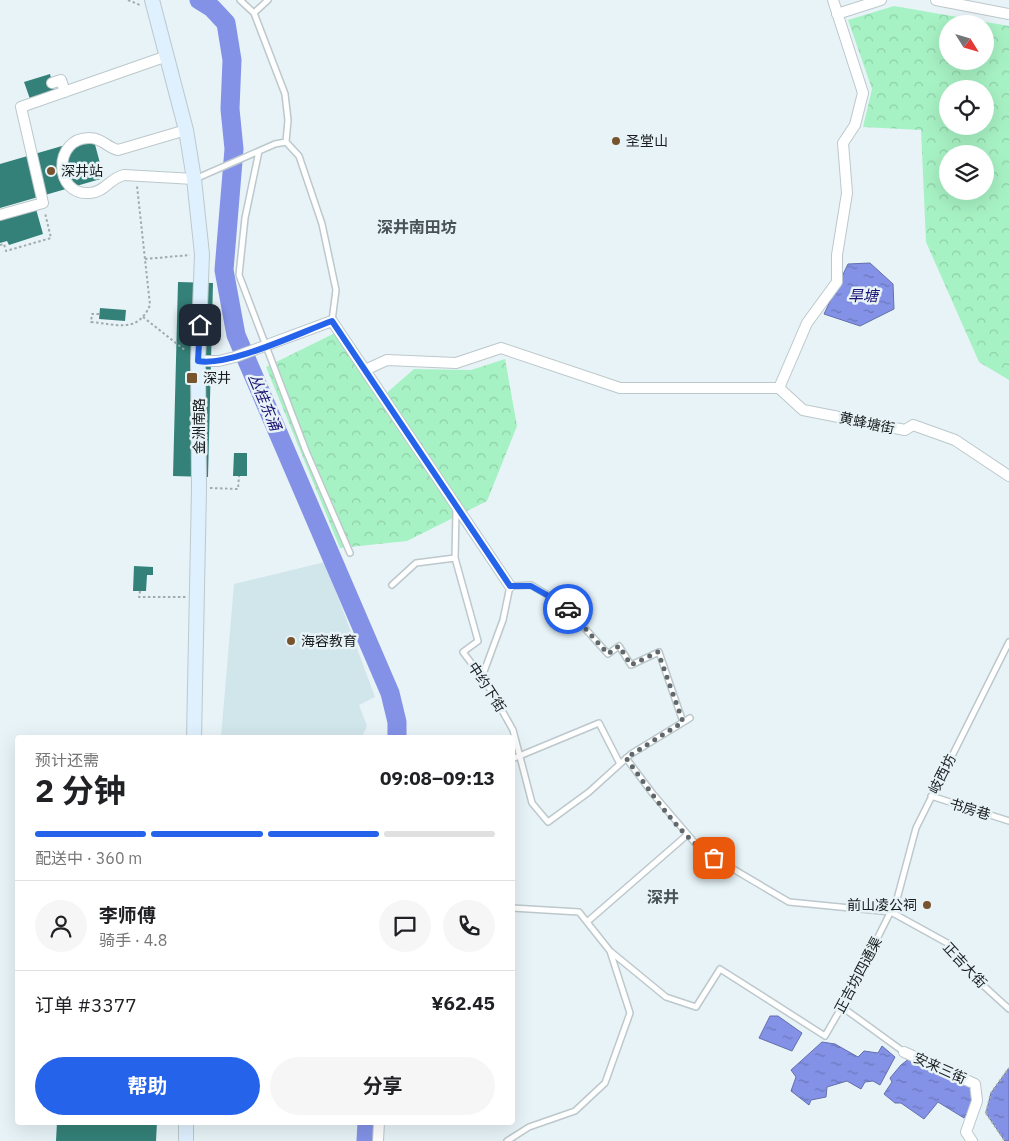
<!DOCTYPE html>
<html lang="zh">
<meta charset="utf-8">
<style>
:root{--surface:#fff;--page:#f6f6f6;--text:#202124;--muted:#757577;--line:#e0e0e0;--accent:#2563eb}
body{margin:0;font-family:"IBM Plex Sans","Noto Sans SC",sans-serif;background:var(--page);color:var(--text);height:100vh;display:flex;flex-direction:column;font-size:19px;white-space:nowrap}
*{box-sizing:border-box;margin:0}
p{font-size:16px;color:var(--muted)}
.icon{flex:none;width:28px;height:28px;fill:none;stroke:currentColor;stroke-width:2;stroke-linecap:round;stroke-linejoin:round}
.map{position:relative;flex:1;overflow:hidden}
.side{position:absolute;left:15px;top:735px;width:500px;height:390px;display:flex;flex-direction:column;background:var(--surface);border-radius:5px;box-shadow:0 5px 20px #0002}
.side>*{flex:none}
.needle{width:32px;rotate:127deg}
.buttons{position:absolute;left:939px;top:15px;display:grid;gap:10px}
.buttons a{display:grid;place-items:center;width:55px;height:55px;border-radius:50%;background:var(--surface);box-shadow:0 5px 20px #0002;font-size:25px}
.pin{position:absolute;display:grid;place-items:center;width:42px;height:42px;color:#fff;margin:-21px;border-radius:10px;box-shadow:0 2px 8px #0006}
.courier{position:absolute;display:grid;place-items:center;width:50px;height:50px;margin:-25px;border:4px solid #2563eb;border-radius:50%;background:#fff;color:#222;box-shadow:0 1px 6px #0007}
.overview em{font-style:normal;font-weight:700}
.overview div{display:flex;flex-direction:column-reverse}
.overview{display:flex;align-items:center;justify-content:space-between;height:85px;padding:0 20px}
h1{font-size:32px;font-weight:700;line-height:38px}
.bar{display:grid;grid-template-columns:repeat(4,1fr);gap:8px 5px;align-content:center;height:60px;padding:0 20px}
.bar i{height:6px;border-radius:4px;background:var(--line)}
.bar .on{background:var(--accent)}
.bar p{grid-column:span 4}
.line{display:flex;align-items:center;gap:12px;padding:0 20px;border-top:1px solid var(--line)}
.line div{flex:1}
.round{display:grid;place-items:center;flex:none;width:52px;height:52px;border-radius:26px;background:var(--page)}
.action{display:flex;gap:10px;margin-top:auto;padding:10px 20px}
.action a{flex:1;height:58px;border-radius:30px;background:var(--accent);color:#fff;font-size:20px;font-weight:700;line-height:58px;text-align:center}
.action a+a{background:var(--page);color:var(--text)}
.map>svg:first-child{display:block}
.built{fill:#d1e6eb}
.park{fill:url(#park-crowns);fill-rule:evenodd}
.water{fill:url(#water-ripples);stroke:#636fab}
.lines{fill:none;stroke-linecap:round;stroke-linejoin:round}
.river{stroke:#8392e7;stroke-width:19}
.building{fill:#348179}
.lane-casing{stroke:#bcc8cb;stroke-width:8}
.street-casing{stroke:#bcc8cb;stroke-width:12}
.secondary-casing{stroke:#bcc8cb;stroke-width:16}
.path{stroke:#a1aaae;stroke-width:2;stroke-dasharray:2.5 2.5;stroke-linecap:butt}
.lane{stroke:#fff;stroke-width:5}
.street{stroke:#fff;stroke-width:10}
.secondary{stroke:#dff0fe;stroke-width:14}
.done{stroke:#61686b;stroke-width:5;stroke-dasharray:0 9}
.route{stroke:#2563eb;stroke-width:6}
.poi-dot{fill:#77542d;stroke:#e7f3f7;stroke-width:2}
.labels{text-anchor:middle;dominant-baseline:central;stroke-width:5;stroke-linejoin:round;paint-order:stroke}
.poi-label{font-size:14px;fill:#191d1f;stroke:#e7f3f7;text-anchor:start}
.street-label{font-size:14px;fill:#191d1f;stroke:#e7f3f7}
.water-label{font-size:15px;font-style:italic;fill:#1c1174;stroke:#e7f3f7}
.quarter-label{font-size:16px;font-weight:bold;fill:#495356;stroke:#e7f3f7}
</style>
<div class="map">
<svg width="1009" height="1141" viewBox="0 0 1009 1141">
<defs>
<pattern id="park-crowns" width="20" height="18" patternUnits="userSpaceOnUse" patternTransform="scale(1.25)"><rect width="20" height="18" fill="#a7f2c4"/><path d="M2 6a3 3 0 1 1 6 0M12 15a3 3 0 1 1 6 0" fill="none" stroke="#8fcfa8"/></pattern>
<pattern id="water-ripples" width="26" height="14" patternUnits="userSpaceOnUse" patternTransform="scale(1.25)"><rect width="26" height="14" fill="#8392e7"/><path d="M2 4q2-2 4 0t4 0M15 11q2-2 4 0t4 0" fill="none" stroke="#6a77bb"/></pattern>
</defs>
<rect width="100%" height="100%" fill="#e7f3f7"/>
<path class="built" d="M325,562L375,697L359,705L367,726L362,737H221L234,584Z"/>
<path class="park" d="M894,6L1009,26V380L979,362L926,242L921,130L863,127L872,89L848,20ZM948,24H985V61H948ZM948,89H985V126H948ZM948,154H985V191H948Z
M335,333L382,397L414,369L471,370L505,359L517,426L487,501L407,541L340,548L266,367Z"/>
<path class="water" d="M870,263L893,284L894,309L860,326L824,314L848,264Z
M770,1016H778L802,1033L792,1051L759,1038Z
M822,1042L835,1044L858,1057L864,1051L878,1053L882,1046L895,1057L880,1085L873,1081L865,1082L861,1089L847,1081L827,1087L826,1097L811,1100L809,1105L791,1091L796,1077L791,1070Z
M910,1058L974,1087V1100L964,1118L938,1102L924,1119L901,1103H895L884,1094L892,1082L890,1078L901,1065Z
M1009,1068V1141H1005L986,1113L991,1093Z"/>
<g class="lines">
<path class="river" d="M199,0L212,8L226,23L232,60L230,109L234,149L224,270L236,335L390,693L397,722V738
M366,1141L367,1122"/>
</g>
<path class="building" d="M50,74L55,92L30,99L24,82Z
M93,137L104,178L0,208V164Z
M36,209L43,234L9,245L7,241L0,243V220Z
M178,282L213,283L208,477L173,476Z
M100,308L126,310L125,321L99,319Z
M234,453H247V476H233Z
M134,566L153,567V575H147L146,591H133Z
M57,1122H157L156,1141H56Z"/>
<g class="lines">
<defs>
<path id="lane" d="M254,13L268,0
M286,142L299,156L322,224L336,290L332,321
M259,151L245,218L239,275L306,451L350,553
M195,179L275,144L286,142L288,120L285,94L254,13L240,0
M455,558L478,641L463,652L487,684L513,730L532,803L548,822L589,792L631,754L690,718
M392,585L416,563L455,558L456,510
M482,677L503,620L510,586L531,585L563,604L608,654L619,646L631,665L659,652L683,722
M626,758L653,794L701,850L789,902L891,912L949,944L975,978L1009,1009
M512,759L599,723L620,764
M931,796L1009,821
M587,922L687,835
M610,951L666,997L696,1007L720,969L825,1036L852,989L897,899L916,828L1009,642
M842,1007L904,1052
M507,1141L529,1127L575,1111L605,1083L630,1013L610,951L579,912L512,908"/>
<path id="street" d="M936,0L1009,14
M837,14L881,0
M52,83L61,80L65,92
M186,130L118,150C108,148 102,138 90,138C53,137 53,196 90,193C105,192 110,178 124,175L194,179
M0,215L43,203L21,107L167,56
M198,361H219L235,357L332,321L510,586
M365,370L387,360L456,363L501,348L620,388H779
M779,388L807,323L837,282V255L847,193L843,143L855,125L863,93L833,0
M779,388L803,410L905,430L913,425L955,440L1009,476
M904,1052L975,1084L977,1101L966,1132L972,1141
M378,1141L379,1122"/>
<path id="secondary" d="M152,0L186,130L194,179L202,254L198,361L199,488L194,738
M186,1141V1122"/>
</defs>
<use href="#lane" class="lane-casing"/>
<use href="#street" class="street-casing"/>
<use href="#secondary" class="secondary-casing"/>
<path class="path" d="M128,0L140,5
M0,245L4,244L6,251L51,238L45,213
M145,259L190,255
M99,314H92L91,322C116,324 138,334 150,305L137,186
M143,317L186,351
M210,488L238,489L239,476
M140,591L139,597H186
M986,1113L991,1093L1009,1068
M986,1113L1005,1141"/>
<use href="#lane" class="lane"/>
<use href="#street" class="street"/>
<use href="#secondary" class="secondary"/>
</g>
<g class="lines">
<path class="done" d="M568,609L608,654L619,646L631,665L658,652L683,722L626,758C652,793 678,835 714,858"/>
<path class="route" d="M200,325L198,361C229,367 301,332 332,321L510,586H531L563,604L568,609"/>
</g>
<g class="poi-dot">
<circle cx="616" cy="141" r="5"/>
<circle cx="51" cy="171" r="5"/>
<rect x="186" y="372" width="12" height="12" rx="2.5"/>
<circle cx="291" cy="641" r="5"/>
<circle cx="927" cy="905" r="5"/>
</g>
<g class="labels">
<g class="poi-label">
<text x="626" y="141">圣堂山</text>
<text x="61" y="171">深井站</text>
<text x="203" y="378">深井</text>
<text x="301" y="641">海容教育</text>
<text x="917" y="905" text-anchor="end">前山凌公祠</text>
</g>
<g class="street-label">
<text transform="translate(867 423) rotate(12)">黄蜂塘街</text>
<text transform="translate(199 426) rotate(-90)">金洲南路</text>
<text transform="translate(487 687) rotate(57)">中约下街</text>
<text transform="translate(942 774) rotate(-63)">岐西坊</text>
<text transform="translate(970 809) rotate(17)">书房巷</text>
<text transform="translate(965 965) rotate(47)">正吉大街</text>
<text transform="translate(858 975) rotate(-62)">正吉坊四通渠</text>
<text transform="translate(940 1068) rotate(24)">安来三街</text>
</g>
<g class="water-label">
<text x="863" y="295">旱塘</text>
<text transform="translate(265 402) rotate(67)">丛桂东涌</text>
</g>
<g class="quarter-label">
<text x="417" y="227">深井南田坊</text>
<text x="663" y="897">深井</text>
</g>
</g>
</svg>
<div class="buttons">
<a><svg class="needle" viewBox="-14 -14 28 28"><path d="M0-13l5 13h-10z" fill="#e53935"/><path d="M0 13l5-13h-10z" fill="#757577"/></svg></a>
<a><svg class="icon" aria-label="locate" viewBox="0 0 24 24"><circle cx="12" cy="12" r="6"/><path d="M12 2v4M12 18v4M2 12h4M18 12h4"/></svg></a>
<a><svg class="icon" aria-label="layers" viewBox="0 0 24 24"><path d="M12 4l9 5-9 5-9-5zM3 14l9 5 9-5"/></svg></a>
</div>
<div class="pin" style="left:714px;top:858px;background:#ea580c"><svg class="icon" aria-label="bag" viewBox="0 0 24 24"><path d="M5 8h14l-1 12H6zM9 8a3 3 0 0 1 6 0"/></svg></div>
<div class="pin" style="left:200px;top:325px;background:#1f2937"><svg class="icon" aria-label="home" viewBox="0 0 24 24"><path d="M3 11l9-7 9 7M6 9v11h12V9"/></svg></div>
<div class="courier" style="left:568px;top:609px"><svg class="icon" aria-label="car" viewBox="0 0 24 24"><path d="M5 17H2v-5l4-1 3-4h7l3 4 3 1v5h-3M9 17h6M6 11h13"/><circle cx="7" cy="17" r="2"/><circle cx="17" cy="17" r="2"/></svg></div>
<section class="side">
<div class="overview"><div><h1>2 分钟</h1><p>预计还需</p></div><em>09:08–09:13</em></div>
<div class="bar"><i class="on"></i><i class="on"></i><i class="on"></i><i></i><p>配送中 · 360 m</p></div>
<div class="line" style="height:90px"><a class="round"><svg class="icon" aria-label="person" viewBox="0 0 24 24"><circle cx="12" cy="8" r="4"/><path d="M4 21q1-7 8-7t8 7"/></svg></a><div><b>李师傅</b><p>骑手 · 4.8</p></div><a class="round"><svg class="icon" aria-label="chat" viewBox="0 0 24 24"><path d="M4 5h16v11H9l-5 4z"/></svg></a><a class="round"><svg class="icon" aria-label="phone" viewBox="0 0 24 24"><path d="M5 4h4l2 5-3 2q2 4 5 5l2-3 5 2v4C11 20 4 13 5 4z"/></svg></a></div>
<div class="line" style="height:65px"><div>订单 #3377</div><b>¥62.45</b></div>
<div class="action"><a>帮助</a><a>分享</a></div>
</section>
</div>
